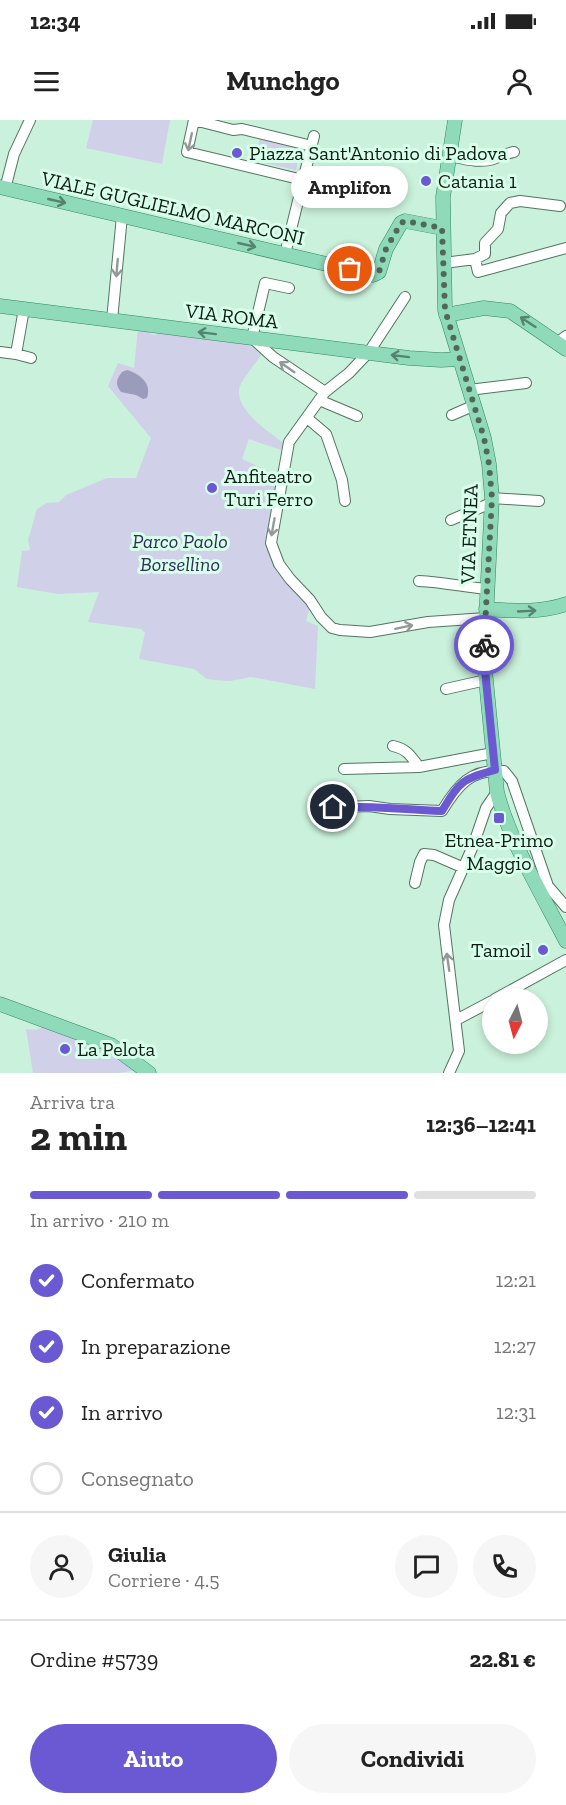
<!DOCTYPE html>
<html lang="it">
<meta charset="utf-8">
<style>
:root{--surface:#fff;--page:#f6f6f6;--text:#222;--muted:#767676;--line:#e0e0e0;--accent:#6a59d2}
body{margin:0;font-family:"Zilla Slab",serif;background:var(--page);color:var(--text);height:100vh;display:flex;flex-direction:column;font-size:22px;white-space:nowrap}
*{box-sizing:border-box;margin:0}
p{font-size:20px;color:var(--muted)}
.icon{flex:none;width:33px;height:33px;fill:none;stroke:currentColor;stroke-width:2;stroke-linecap:round;stroke-linejoin:round}
.map{position:relative;height:953px;overflow:hidden}
.side{display:flex;flex-direction:column;background:var(--surface);flex:1}
.side>*{flex:none}
.needle{width:39px;rotate:186deg}
.fabs{position:absolute;left:482px;top:868px;display:grid;gap:12px}
.fabs a{display:grid;place-items:center;width:66px;height:66px;border-radius:50%;background:var(--surface);box-shadow:0 3px 9px #0003;font-size:30px}
.pin{position:absolute;display:grid;place-items:center;width:51px;height:51px;color:#fff;margin:-26px;border:3px solid #fff;border-radius:50%;box-shadow:0 2px 6px #0007}
.courier{position:absolute;display:grid;place-items:center;width:60px;height:60px;margin:-30px;border:4px solid #6a59d2;border-radius:50%;background:#fff;color:#222;box-shadow:0 2px 8px #0007}
.bubble{position:absolute;height:42px;border-radius:21px;background:var(--surface);box-shadow:0 3px 9px #0003;font-size:20px;font-weight:800;line-height:42px;text-align:center}
.headline em{font-style:normal;font-weight:800}
.headline div{display:flex;flex-direction:column-reverse}
.headline{display:flex;align-items:center;justify-content:space-between;height:102px;padding:0 30px}
h1{font-size:39px;font-weight:800;line-height:45px}
.bar{display:grid;grid-template-columns:repeat(4,1fr);gap:9px 6px;align-content:center;height:72px;padding:0 30px}
.bar i{height:8px;border-radius:4px;background:var(--line)}
.bar .selected{background:var(--accent)}
.bar p{grid-column:span 4}
.line{display:flex;align-items:center;gap:15px;padding:0 30px;border-top:2px solid var(--line)}
.line div{flex:1}
.round{display:grid;place-items:center;flex:none;width:63px;height:63px;border-radius:32px;background:var(--page)}
ol{padding:0 30px;list-style:none}
li{display:flex;align-items:center;gap:18px;height:66px}
li p{margin-inline-start:auto}
li .icon{padding:6px;border-radius:50%;background:var(--accent);color:#fff;stroke-width:4}
li:last-child{color:var(--muted)}
li i{width:33px;height:33px;border:3px solid var(--line);border-radius:50%}
.button{display:flex;gap:12px;margin-top:auto;padding:12px 30px}
.button a{flex:1;height:69px;border-radius:36px;background:var(--accent);color:#fff;font-size:24px;font-weight:800;line-height:69px;text-align:center}
.button a+a{background:var(--page);color:var(--text)}
.status{display:flex;justify-content:space-between;align-items:center;height:42px;padding:0 30px;background:var(--surface);direction:ltr}
.status svg{height:16px;fill:currentColor}
header{display:flex;justify-content:space-between;align-items:center;height:78px;padding:0 30px;background:var(--surface);font-size:27px;font-weight:800}
.map>svg:first-child{display:block}
.green{fill:#d0d0e8}
.water{fill:#9b9bbb}
.lines{fill:none;stroke-linecap:round;stroke-linejoin:round}
.minor-casing{stroke:#527562;stroke-width:12}
.major-casing{stroke:#308761;stroke-width:15}
.minor{stroke:#fff;stroke-width:10}
.major{stroke:#8edab9;stroke-width:14}
.oneway{stroke:#939996}
.oneway2{stroke:#54846f}
.done{stroke:#50675a;stroke-width:6;stroke-dasharray:0 10.8}
.route{stroke:#6a59d2;stroke-width:8}
.poi-dot{fill:#6a59d2;stroke:#d7ffe9;stroke-width:2}
.labels{text-anchor:middle;dominant-baseline:central;stroke-width:6;stroke-linejoin:round;paint-order:stroke}
.poi-label{font-size:20px;fill:#0e1c15;stroke:#d7ffe9;text-anchor:start}
.street-label{font-size:20px;fill:#0e1c15;stroke:#d7ffe9}
.park-label{font-size:20px;font-style:italic;fill:#302c58;stroke:#d7ffe9}
</style>
<div class="status"><b>12:34</b><svg viewBox="0 0 49 12"><path d="M0 12V9h3v3zM5 12V6h3v6zM10 12V3h3v9zM15 12V0h3v12zM26 1h20v11H26zM47 4h2v5h-2z"/></svg></div>
<header><svg class="icon" aria-label="menu" viewBox="0 0 24 24"><path d="M4 6h16M4 12h16M4 18h16"/></svg>Munchgo<svg class="icon" aria-label="person" viewBox="0 0 24 24"><circle cx="12" cy="8" r="4"/><path d="M4 21q1-7 8-7t8 7"/></svg></header>
<div class="map">
<svg width="566" height="953" viewBox="0 0 566 953">
<rect width="100%" height="100%" fill="#caf1db"/>
<path class="green" d="M93,0H170L162,44L86,28Z
M260,17L301,26L296,50L255,41Z
M138,208L147,209L150,214L156,215L160,211L245,221L261,235C255,245 244,256 240,266C232,287 269,313 284,323L281,330L249,319L242,339L279,356L275,365L277,366L275,376L271,378L270,382L273,386L265,422L275,445L310,486L306,501L318,506L315,569L251,557L230,561L214,560L207,559L194,549L139,539L145,513L141,509L88,502L99,472L58,474L17,467L22,431L30,430L28,420L37,389L47,383L59,382L66,375L107,358H136L151,318L108,266L118,243L134,248Z
M42,907L114,935L136,950L119,953H33L26,909L36,910Z"/>
<path class="water" d="M127,250C140,254 152,263 147,278L143,279L136,275L121,272C115,264 116,260 122,252Z"/>
<g class="lines">
<defs>
<path id="minor" d="M449,36C464,39 481,44 496,38C503,35 507,33 514,32
M303,60L187,32L194,0L233,10L242,9L312,26
M5,69L14,34L30,0
M285,134L314,16
M475,139L478,152L566,128
M444,143L475,139L485,134V123L498,109L501,93L510,83L520,81L560,86
M289,168L265,163L252,218L273,237L325,272
M405,177L369,232L349,253L325,272L289,322L271,423L279,444L290,459L310,480L321,497L332,508L340,510L370,512L428,502L486,498
M112,200L122,96
M558,222L566,216
M0,232L16,234L24,189
M16,234L31,238
M469,270L526,263
M319,280L357,296
M452,295L475,285
M307,298L326,314L342,360L345,381
M492,378L539,381
M451,400L491,383
M419,461C443,462 464,467 487,469
M446,569L486,560
M393,626C407,629 411,636 419,647
M344,649L419,647L493,633
M315,688L369,686L390,689L442,691C457,666 471,648 504,651L512,661L548,766L566,787
M415,763L420,742L424,734L434,735L464,748
M495,879L566,840
M456,900L492,881
M449,953L459,931L444,805L449,780L473,726L486,688L497,672"/>
<path id="major" d="M455,0L443,77L445,190L484,318L489,344L492,378L484,540L497,672C509,720 543,776 566,821
M0,67L373,155L379,152L386,129L401,103L405,101L442,108
M0,186L409,238L441,240L459,239
M446,195L484,188L510,191L566,229
M486,489C513,491 541,493 566,484
M0,884L111,925L149,953"/>
</defs>
<use href="#minor" class="minor-casing"/>
<use href="#major" class="major-casing"/>
<use href="#minor" class="minor"/>
<use href="#major" class="major"/>
</g>
<defs><path id="oneway-shaft" d="M-6 0H5M1.5-3L5.5 0L1.5 3" fill="none" stroke-width="1.6" stroke-linecap="round" stroke-linejoin="round" transform="scale(1.5)"/></defs>
<g class="oneway">
<use href="#oneway-shaft" transform="translate(190 22) rotate(102)"/>
<use href="#oneway-shaft" transform="translate(117 148) rotate(95)"/>
<use href="#oneway-shaft" transform="translate(287 247) rotate(-145)"/>
<use href="#oneway-shaft" transform="translate(273 407) rotate(100)"/>
<use href="#oneway-shaft" transform="translate(404 507) rotate(-12)"/>
<use href="#oneway-shaft" transform="translate(448 842) rotate(-98)"/>
</g>
<g class="oneway2">
<use href="#oneway-shaft" transform="translate(57 81) rotate(13)"/>
<use href="#oneway-shaft" transform="translate(247 125) rotate(13)"/>
<use href="#oneway-shaft" transform="translate(528 202) rotate(-147)"/>
<use href="#oneway-shaft" transform="translate(207 213) rotate(-173)"/>
<use href="#oneway-shaft" transform="translate(400 236) rotate(-173)"/>
<use href="#oneway-shaft" transform="translate(527 491) rotate(-3)"/>
</g>
<g class="lines">
<path class="done" d="M350,149L373,155L379,152L386,129L401,103L405,101L442,108L445,190L484,318L489,344L492,378L484,525"/>
<path class="route" d="M333,687C370,685 405,690 442,691C460,661 462,659 495,650L484,540V525"/>
</g>
<g class="poi-dot">
<circle cx="237" cy="33" r="6"/>
<circle cx="426" cy="61" r="6"/>
<circle cx="212" cy="368" r="6"/>
<rect x="493" y="692" width="12" height="12" rx="3"/>
<circle cx="543" cy="830" r="6"/>
<circle cx="65" cy="929" r="6"/>
</g>
<g class="labels">
<g class="poi-label">
<text x="249" y="33">Piazza Sant'Antonio di Padova</text>
<text x="438" y="61">Catania 1</text>
<text x="224" y="356">Anfiteatro<tspan x="224" dy="23">Turi Ferro</tspan></text>
<text x="499" y="720" text-anchor="middle">Etnea-Primo<tspan x="499" dy="23">Maggio</tspan></text>
<text x="531" y="830" text-anchor="end">Tamoil</text>
<text x="77" y="929">La Pelota</text>
</g>
<g class="street-label">
<text transform="translate(173 88) rotate(13)">VIALE GUGLIELMO MARCONI</text>
<text transform="translate(232 196) rotate(7)">VIA ROMA</text>
<text transform="translate(469 414) rotate(-88)">VIA ETNEA</text>
</g>
<g class="park-label">
<text x="180" y="421">Parco Paolo<tspan x="180" dy="23">Borsellino</tspan></text>
</g>
</g>
</svg>
<div class="fabs">
<a><svg class="needle" viewBox="-14 -14 28 28"><path d="M0-13l5 13h-10z" fill="#e53935"/><path d="M0 13l5-13h-10z" fill="#767676"/></svg></a>
</div>
<div class="pin" style="left:350px;top:149px;background:#ea580c"><svg class="icon" aria-label="bag" viewBox="0 0 24 24"><path d="M5 8h14l-1 12H6zM9 8a3 3 0 0 1 6 0"/></svg></div>
<div class="pin" style="left:333px;top:687px;background:#1f2937"><svg class="icon" aria-label="home" viewBox="0 0 24 24"><path d="M3 11l9-7 9 7M6 9v11h12V9"/></svg></div>
<div class="courier" style="left:484px;top:525px"><svg class="icon" aria-label="bike" viewBox="0 0 24 24"><circle cx="6" cy="16" r="4"/><circle cx="18" cy="16" r="4"/><path d="M6 16l4-8h5l3 8M10 8l3 8H6M13 5h3"/></svg></div>
<div class="bubble" style="left:291px;top:46px;width:117px">Amplifon</div>
</div>
<section class="side">
<div class="headline"><div><h1>2 min</h1><p>Arriva tra</p></div><em>12:36–12:41</em></div>
<div class="bar"><i class="selected"></i><i class="selected"></i><i class="selected"></i><i></i><p>In arrivo · 210 m</p></div>
<ol>
<li><svg class="icon" aria-label="check" viewBox="0 0 24 24"><path d="M5 12l5 5 9-10"/></svg>Confermato<p>12:21</p></li>
<li><svg class="icon" aria-label="check" viewBox="0 0 24 24"><path d="M5 12l5 5 9-10"/></svg>In preparazione<p>12:27</p></li>
<li><svg class="icon" aria-label="check" viewBox="0 0 24 24"><path d="M5 12l5 5 9-10"/></svg>In arrivo<p>12:31</p></li>
<li><i></i>Consegnato</li>
</ol>
<div class="line" style="height:108px"><a class="round"><svg class="icon" aria-label="person" viewBox="0 0 24 24"><circle cx="12" cy="8" r="4"/><path d="M4 21q1-7 8-7t8 7"/></svg></a><div><b>Giulia</b><p>Corriere · 4.5</p></div><a class="round"><svg class="icon" aria-label="chat" viewBox="0 0 24 24"><path d="M4 5h16v11H9l-5 4z"/></svg></a><a class="round"><svg class="icon" aria-label="phone" viewBox="0 0 24 24"><path d="M5 4h4l2 5-3 2q2 4 5 5l2-3 5 2v4C11 20 4 13 5 4z"/></svg></a></div>
<div class="line" style="height:78px"><div>Ordine #5739</div><b>22.81 €</b></div>
<div class="button"><a>Aiuto</a><a>Condividi</a></div>
</section>
